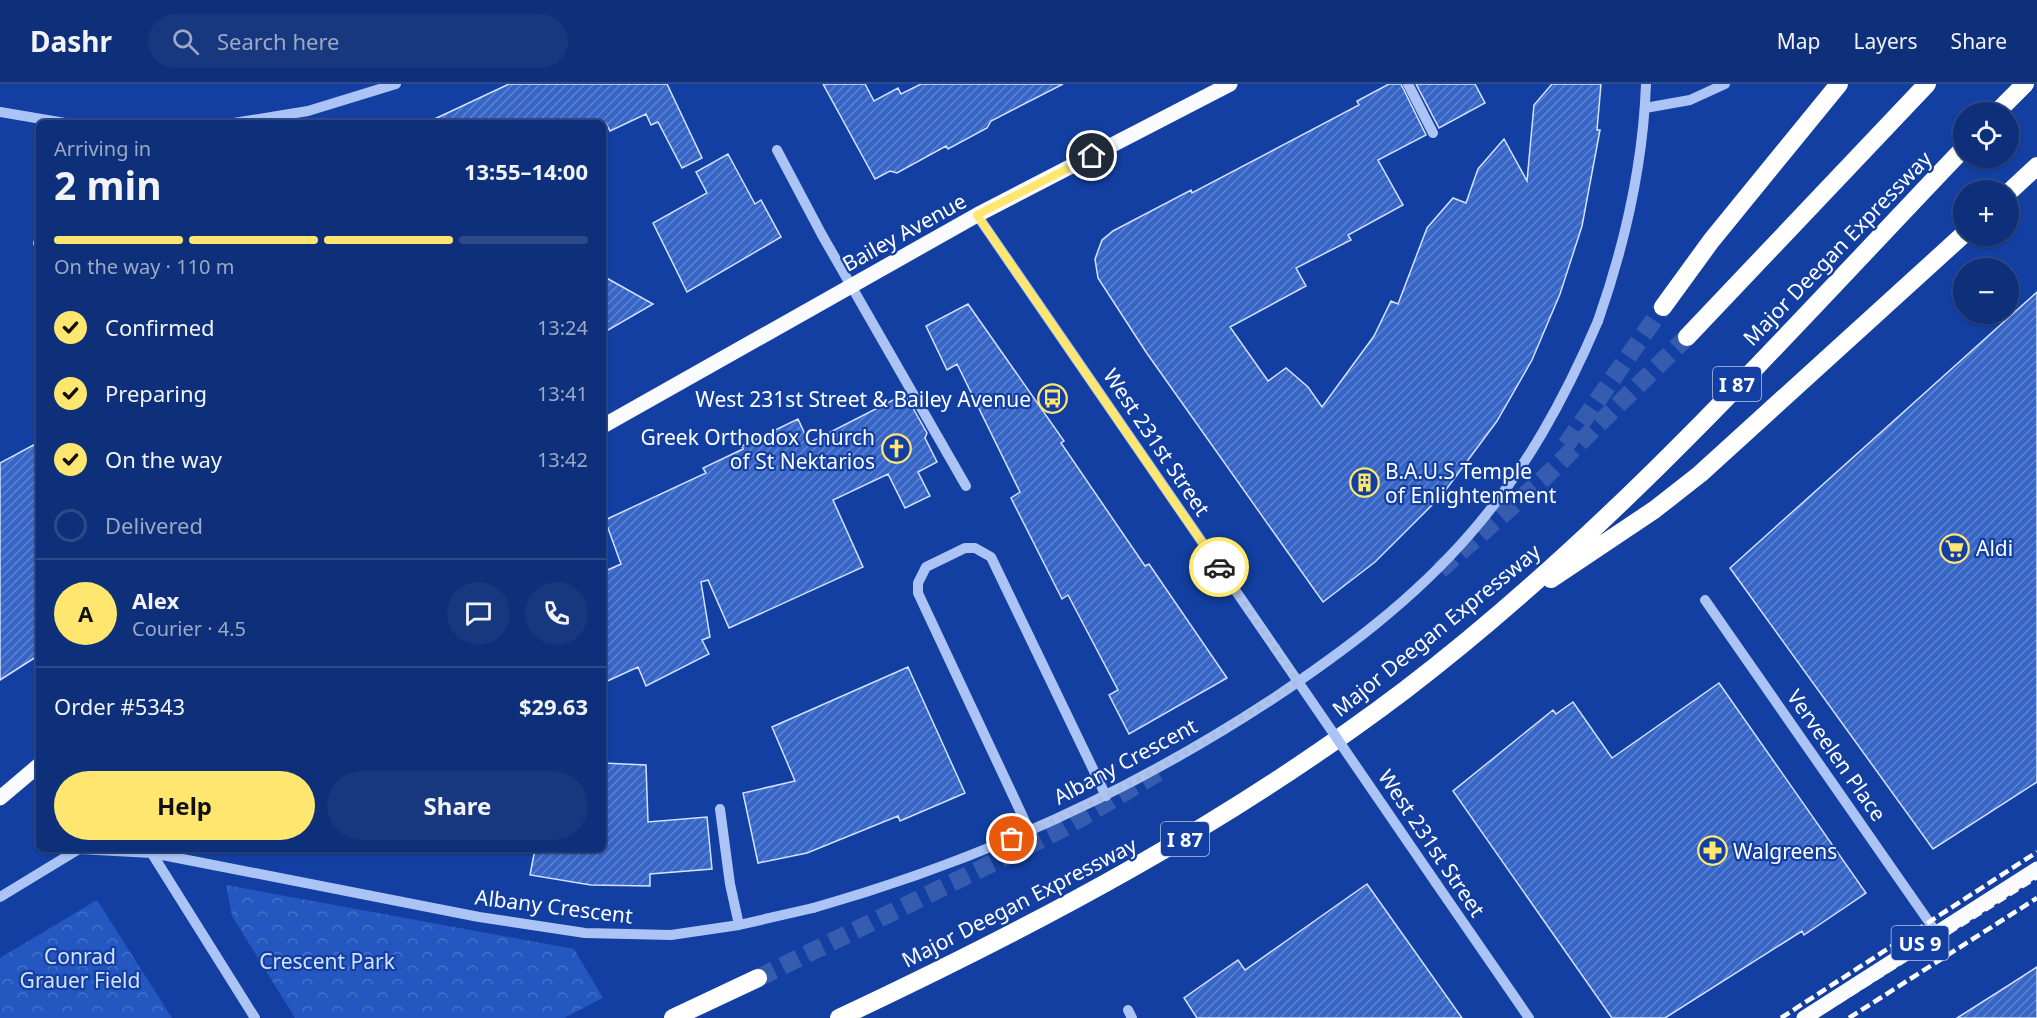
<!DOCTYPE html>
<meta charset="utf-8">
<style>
:root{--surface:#0e2f79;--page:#17377e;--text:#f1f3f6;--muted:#9ba9c6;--line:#2e4a8a;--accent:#ffe76f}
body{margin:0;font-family:"Noto Sans",sans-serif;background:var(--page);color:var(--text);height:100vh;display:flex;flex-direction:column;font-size:22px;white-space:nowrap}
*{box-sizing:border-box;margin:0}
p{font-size:20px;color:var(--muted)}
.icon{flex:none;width:33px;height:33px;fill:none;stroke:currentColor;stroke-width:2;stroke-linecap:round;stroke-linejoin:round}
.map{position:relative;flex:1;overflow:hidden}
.sheet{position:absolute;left:36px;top:36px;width:570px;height:732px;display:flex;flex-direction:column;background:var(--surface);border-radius:9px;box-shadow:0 2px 4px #0004,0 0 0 2px var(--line)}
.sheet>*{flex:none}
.buttons{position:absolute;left:1953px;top:18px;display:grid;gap:12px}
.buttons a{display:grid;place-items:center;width:66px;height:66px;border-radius:50%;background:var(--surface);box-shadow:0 2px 4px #0004,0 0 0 2px var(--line);font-size:30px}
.pin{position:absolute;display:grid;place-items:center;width:51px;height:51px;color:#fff;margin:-26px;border:3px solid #fff;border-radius:50%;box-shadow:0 2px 6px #0007}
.courier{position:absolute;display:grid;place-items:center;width:60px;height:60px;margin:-30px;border:4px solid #ffe76f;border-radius:50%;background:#fff;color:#222;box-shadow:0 2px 8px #0007}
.headline em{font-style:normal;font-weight:700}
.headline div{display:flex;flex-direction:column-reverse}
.headline{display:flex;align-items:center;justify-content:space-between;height:102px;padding:0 18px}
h1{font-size:39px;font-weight:700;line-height:45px}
.bar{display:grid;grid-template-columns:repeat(4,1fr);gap:9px 6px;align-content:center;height:72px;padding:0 18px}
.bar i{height:8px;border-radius:4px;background:var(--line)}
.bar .active{background:var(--accent)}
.bar p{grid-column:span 4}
.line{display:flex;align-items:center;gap:15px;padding:0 18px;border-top:2px solid var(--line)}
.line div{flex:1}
.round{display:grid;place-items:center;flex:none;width:63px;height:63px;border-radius:32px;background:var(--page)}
ol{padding:0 18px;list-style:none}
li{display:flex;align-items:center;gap:18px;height:66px}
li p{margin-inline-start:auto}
li .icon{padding:6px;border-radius:50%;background:var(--accent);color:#111;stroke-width:4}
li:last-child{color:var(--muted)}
li i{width:33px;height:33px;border:3px solid var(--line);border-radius:50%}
.button{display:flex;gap:12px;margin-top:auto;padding:12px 18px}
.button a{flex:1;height:69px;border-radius:36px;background:var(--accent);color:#111;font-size:24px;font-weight:700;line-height:69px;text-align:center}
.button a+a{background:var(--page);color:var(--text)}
header{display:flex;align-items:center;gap:36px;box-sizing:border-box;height:84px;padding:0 30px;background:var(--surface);border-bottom:2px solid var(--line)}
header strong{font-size:28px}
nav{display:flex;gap:33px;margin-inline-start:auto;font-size:21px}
.search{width:420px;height:54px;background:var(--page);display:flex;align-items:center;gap:15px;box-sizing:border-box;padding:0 21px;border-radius:33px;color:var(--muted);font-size:22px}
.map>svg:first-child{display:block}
.forest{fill:url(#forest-crowns)}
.building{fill:url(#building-hatch);stroke:#d4e2fe;stroke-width:1.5}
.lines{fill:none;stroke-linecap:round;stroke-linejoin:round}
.highway-tunnel{stroke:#365caf;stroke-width:18;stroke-dasharray:18 9;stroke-linecap:butt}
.minor{stroke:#abc4f5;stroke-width:10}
.major{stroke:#f9fbff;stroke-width:15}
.highway{stroke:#fff;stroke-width:18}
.rail{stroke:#fff;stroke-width:4.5;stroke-dasharray:10 4.5;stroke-linecap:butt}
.minor-bridge{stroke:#abc4f5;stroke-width:10}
.done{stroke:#acbcde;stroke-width:6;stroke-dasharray:0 10.8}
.route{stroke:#ffe76f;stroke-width:8}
.labels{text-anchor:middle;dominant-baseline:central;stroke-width:4.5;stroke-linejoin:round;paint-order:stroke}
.shield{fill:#123fa1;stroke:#b8c5e3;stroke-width:1.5}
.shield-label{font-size:20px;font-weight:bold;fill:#fff}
.street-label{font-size:21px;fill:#fff;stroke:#123fa1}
.poi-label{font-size:21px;fill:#fff;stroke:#123fa1;text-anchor:start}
.park-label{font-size:21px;fill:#d4e2fe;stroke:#123fa1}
</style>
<header>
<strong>Dashr</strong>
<div class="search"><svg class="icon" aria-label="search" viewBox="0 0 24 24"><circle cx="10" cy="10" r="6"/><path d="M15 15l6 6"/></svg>Search here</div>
<nav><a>Map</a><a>Layers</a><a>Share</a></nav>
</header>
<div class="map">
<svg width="2037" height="934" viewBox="0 0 2037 934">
<defs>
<pattern id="forest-crowns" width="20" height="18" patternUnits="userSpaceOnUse" patternTransform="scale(1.5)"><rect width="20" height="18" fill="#2458c0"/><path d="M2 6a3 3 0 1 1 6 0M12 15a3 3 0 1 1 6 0" fill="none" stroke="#4571c9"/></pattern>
<pattern id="building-hatch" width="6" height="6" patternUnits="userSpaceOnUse" patternTransform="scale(1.5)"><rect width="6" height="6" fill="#3665c6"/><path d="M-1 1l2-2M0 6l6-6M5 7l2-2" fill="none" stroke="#5e84d1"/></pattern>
</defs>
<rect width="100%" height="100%" fill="#123fa1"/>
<path class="forest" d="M226,801L574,865L603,914L564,934H295L232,832Z
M97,816L172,934H0V874Z"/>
<path class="building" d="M509,0H667L702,74L682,84L658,38L651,41L646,30L610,47L606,39H426Z
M823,0H865L874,17L898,4L901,10L921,0H1063L991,37L987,44L948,65L946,62L897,89L890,87L875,95Z
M1389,0H1401L1426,51L1378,76L1403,121L1348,151L1351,156L1296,184L1306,202L1230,243L1268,297L1286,284L1308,303L1322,323L1374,252L1391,217L1398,220L1427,144L1453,114L1466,119L1478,85L1504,55L1527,97L1534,21L1552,0H1601L1597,46H1600L1582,142L1560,210L1532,276L1497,337L1442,411L1375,478L1323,518L1146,268L1098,194L1095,175L1102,156L1113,147L1191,106L1192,109L1359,21L1357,17Z
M1416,0H1475L1485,19L1439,44Z
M728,70L755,120L761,116L781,153L687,208L653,139L707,109L696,88Z
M603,192L653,220L603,249Z
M2037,208V698L1933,765L1730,484Z
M968,220L1064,357L1061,359L1145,482L1149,480L1227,594L1129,650L1109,611L1118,606L1068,511L1062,515L1011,414L1020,408L957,280L947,286L926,242Z
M905,310L927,349L925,354L937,378L918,388L930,412L905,424L888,390L833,416L863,483L729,544L708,496L701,498L710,553L702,556L709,570L646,602L638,583L603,599V488L621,480L605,436L706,389L703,384L743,365L742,362L798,335L809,359Z
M39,358V571L0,596V379Z
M908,583L965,709L900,737L898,732L807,769L758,779L743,709L795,697L772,643Z
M1719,599L1866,809L1804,851L1802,847L1665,934H1612L1453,707L1553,626L1556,630L1573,618L1612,674Z
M603,679L646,681L648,738L707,733L712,785L650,790V802L591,801L530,791L535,765H603Z
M1367,800L1462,934H1197L1184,914L1238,876L1245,886Z
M2037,883V934H1957L2006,903Z"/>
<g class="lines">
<path class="highway-tunnel" d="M1566,361L1663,223
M1440,486L1543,395L1687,253
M758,894L1064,744L1159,688"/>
<path class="minor" d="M1408,0L1433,49
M1645,24L1690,16L1725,0
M0,28L65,39
M234,39L308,27L396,0
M777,66L822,151L966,402
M977,131L1275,564
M38,159H39
M1598,237C1625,160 1643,82 1646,0
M1705,516L1936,848
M720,725L730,800L739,841
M1030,748L918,509V499L926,483L965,464H975L991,473L1106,712
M151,768L255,934
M1436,799L1529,934
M0,813L79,765L152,769L479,833L585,849L671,851L739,841L813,824
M1128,926L1132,934"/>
<path class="major" d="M603,342L977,131L1230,0
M0,714L39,681
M1804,934L2037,785"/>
<path class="highway" d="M1997,28L2025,0
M2008,109L2037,82
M1663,223L1711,157L1839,0
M1687,253L1927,0
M1551,495L1654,426L1700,390L1964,150
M673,934L758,894
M839,934C1039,840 1228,740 1405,606C1612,448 1785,251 1964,64"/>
<path class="rail" d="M1781,934L2037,768
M1813,934L2037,793
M1849,934L2037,814"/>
<path class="minor-bridge" d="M1275,564L1436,799
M813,824C976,778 1129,709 1271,616C1343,568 1413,516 1470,450C1526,386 1565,314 1598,237"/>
</g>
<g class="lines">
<path class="done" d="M1012,755C1113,714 1207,658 1298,598L1219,483"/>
<path class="route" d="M1092,72L977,131L1219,483"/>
</g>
<defs>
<symbol id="bus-ring" viewBox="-11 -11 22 22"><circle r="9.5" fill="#123fa1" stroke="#ffe76f" stroke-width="1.5"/><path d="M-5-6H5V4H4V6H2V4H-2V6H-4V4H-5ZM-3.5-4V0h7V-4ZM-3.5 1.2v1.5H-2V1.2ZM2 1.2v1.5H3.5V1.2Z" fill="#ffe76f"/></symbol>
<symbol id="church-ring" viewBox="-11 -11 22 22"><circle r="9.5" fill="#123fa1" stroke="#ffe76f" stroke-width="1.5"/><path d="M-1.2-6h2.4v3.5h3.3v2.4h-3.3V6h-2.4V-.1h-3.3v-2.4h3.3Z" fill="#ffe76f"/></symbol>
<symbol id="building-ring" viewBox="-11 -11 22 22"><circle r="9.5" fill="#123fa1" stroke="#ffe76f" stroke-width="1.5"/><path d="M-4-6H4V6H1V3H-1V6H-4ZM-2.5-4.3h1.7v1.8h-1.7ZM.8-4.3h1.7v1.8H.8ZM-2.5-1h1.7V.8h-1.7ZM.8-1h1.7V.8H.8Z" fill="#ffe76f"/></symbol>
<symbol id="supermarket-ring" viewBox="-11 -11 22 22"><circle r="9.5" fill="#123fa1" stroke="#ffe76f" stroke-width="1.5"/><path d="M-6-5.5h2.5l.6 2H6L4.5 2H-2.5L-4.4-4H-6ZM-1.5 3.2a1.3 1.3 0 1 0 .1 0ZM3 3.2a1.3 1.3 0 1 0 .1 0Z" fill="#ffe76f"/></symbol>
<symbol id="pharmacy-ring" viewBox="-11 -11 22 22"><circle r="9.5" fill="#123fa1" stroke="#ffe76f" stroke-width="1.5"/><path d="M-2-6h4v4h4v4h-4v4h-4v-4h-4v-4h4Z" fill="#ffe76f"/></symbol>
</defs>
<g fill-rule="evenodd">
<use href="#bus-ring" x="1036" y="298" width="33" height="33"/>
<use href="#church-ring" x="880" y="348" width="33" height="33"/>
<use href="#building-ring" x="1348" y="382" width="33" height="33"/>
<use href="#supermarket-ring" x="1938" y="448" width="33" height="33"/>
<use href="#pharmacy-ring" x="1696" y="750" width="33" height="33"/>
</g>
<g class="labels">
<g class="shield">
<rect x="1713" y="283" width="48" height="34" rx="4.5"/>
<rect x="1161" y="738" width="48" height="34" rx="4.5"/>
<rect x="1891.5" y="842" width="57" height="34" rx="4.5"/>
</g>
<g class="shield-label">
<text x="1737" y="300">I 87</text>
<text x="1185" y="755">I 87</text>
<text x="1920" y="859">US 9</text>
</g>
<g class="street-label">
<text transform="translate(904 148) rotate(-29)">Bailey Avenue</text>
<text transform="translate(1837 164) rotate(-46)">Major Deegan Expressway</text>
<text transform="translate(1157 358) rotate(56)">West 231st Street</text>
<text transform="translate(1436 546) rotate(-39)">Major Deegan Expressway</text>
<text transform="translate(1837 671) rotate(55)">Verveelen Place</text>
<text transform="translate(1125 677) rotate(-28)">Albany Crescent</text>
<text transform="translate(1432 759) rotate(56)">West 231st Street</text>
<text transform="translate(1019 818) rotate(-27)">Major Deegan Expressway</text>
<text transform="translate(554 822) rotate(7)">Albany Crescent</text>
</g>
<g class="poi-label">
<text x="1031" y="315" text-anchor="end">West 231st Street &amp; Bailey Avenue</text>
<text x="875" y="353" text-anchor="end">Greek Orthodox Church<tspan x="875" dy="24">of St Nektarios</tspan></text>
<text x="1385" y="387">B.A.U.S Temple<tspan x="1385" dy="24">of Enlightenment</tspan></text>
<text x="1976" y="464">Aldi</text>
<text x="1733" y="767">Walgreens</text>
</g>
<g class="park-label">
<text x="80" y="872">Conrad<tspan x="80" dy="24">Grauer Field</tspan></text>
<text x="327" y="877">Crescent Park</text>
</g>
</g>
</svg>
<div class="buttons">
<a><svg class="icon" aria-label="locate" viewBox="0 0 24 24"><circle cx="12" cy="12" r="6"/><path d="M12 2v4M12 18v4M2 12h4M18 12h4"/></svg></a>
<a>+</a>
<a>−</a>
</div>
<div class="pin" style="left:1012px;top:755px;background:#ea580c"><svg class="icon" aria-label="bag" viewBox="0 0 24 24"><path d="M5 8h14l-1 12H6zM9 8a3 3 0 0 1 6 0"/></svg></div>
<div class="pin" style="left:1092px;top:72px;background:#1f2937"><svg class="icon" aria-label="home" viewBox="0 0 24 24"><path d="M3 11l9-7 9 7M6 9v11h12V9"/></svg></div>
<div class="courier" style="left:1219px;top:483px"><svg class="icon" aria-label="car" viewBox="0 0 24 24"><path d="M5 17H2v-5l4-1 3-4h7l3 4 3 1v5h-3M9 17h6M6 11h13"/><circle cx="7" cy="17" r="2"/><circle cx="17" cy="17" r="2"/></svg></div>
<section class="sheet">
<div class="headline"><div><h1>2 min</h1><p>Arriving in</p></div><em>13:55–14:00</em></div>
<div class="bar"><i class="active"></i><i class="active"></i><i class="active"></i><i></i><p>On the way · 110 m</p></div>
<ol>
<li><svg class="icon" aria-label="check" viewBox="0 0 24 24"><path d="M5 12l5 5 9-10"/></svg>Confirmed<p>13:24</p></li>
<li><svg class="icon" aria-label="check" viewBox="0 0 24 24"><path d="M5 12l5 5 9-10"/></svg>Preparing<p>13:41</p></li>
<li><svg class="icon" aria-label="check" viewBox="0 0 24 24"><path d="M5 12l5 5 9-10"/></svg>On the way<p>13:42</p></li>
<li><i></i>Delivered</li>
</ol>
<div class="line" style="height:108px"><b class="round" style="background:var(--accent);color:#111">A</b><div><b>Alex</b><p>Courier · 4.5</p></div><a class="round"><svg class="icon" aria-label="chat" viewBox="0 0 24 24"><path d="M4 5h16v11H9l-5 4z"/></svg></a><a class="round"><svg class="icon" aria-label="phone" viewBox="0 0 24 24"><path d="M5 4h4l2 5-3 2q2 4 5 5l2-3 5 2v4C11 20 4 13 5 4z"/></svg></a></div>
<div class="line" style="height:78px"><div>Order #5343</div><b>$29.63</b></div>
<div class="button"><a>Help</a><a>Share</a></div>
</section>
</div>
